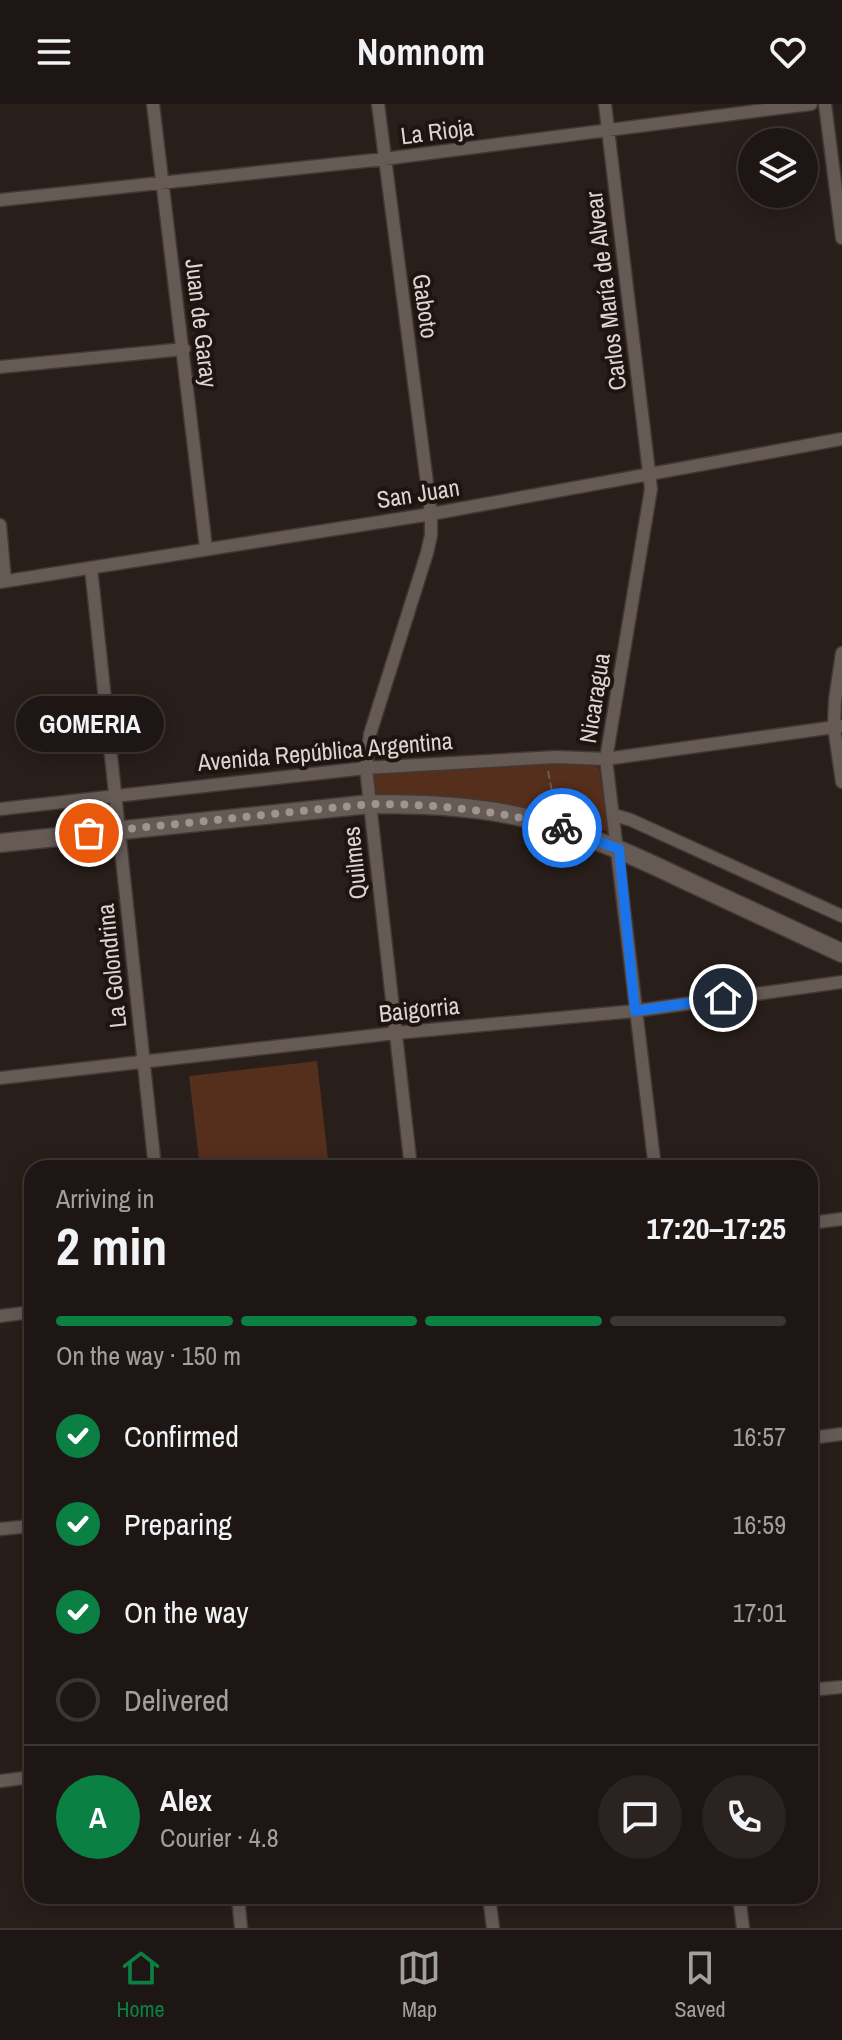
<!DOCTYPE html>
<meta charset="utf-8">
<style>
:root{--surface:#1e1614;--page:#2b2322;--text:#f1f3f6;--muted:#a19fa0;--line:#3c3534;--accent:#0b8043}
body{margin:0;font-family:"Archivo Narrow",sans-serif;background:var(--page);color:var(--text);height:100vh;display:flex;flex-direction:column;font-size:30px;white-space:nowrap}
*{box-sizing:border-box;margin:0}
p{font-size:26px;color:var(--muted)}
.icon{flex:none;width:44px;height:44px;fill:none;stroke:currentColor;stroke-width:2;stroke-linecap:round;stroke-linejoin:round}
.map{position:relative;flex:1;overflow:hidden}
.panel{position:absolute;left:24px;top:1056px;width:794px;height:744px;display:flex;flex-direction:column;background:var(--surface);border-radius:24px;box-shadow:0 4px 20px #0003,0 0 0 2px var(--line)}
.panel>*{flex:none}
.fabs{position:absolute;left:738px;top:24px;display:grid;gap:16px}
.fabs a{display:grid;place-items:center;width:80px;height:80px;border-radius:50%;background:var(--surface);box-shadow:0 4px 20px #0003,0 0 0 2px var(--line);font-size:40px}
.pin{position:absolute;display:grid;place-items:center;width:68px;height:68px;color:#fff;margin:-34px;border:4px solid #fff;border-radius:50%;box-shadow:0 2px 8px #0007}
.courier{position:absolute;display:grid;place-items:center;width:80px;height:80px;margin:-40px;border:6px solid #1a73e8;border-radius:50%;background:#fff;color:#222;box-shadow:0 2px 10px #0007}
.bubble{position:absolute;height:56px;border-radius:28px;background:var(--surface);box-shadow:0 4px 20px #0003,0 0 0 2px var(--line);font-size:26px;font-weight:700;line-height:56px;text-align:center}
.headline em{font-style:normal;font-weight:700}
.headline div{display:flex;flex-direction:column-reverse}
.headline{display:flex;align-items:center;justify-content:space-between;height:136px;padding:0 32px}
h1{font-size:52px;font-weight:700;line-height:60px}
.bar{display:grid;grid-template-columns:repeat(4,1fr);gap:12px 8px;align-content:center;height:96px;padding:0 32px}
.bar i{height:10px;border-radius:6px;background:var(--line)}
.bar .selected{background:var(--accent)}
.bar p{grid-column:span 4}
.line{display:flex;align-items:center;gap:20px;padding:0 32px;border-top:2px solid var(--line)}
.line div{flex:1}
.round{display:grid;place-items:center;flex:none;width:84px;height:84px;border-radius:42px;background:var(--page)}
ol{padding:0 32px;list-style:none}
li{display:flex;align-items:center;gap:24px;height:88px}
li p{margin-inline-start:auto}
li .icon{padding:8px;border-radius:50%;background:var(--accent);color:#fff;stroke-width:4}
li:last-child{color:var(--muted)}
li i{width:44px;height:44px;border:4px solid var(--line);border-radius:50%}
header{display:flex;justify-content:space-between;align-items:center;height:104px;padding:0 32px;background:var(--surface);font-size:36px;font-weight:700}
.dock{display:flex;justify-content:space-around;align-items:center;height:112px;border-top:2px solid var(--line);background:var(--surface);font-size:22px;color:var(--muted)}
.dock a{display:grid;justify-items:center;gap:4px}
.dock .selected{color:var(--accent)}
.map>svg:first-child{display:block}
.green{fill:#562e1c}
.lines{fill:none;stroke-linecap:round;stroke-linejoin:round}
.minor-casing{stroke:#413936;stroke-width:15}
.secondary-casing{stroke:#413936;stroke-width:21}
.path{stroke:#675e5b;stroke-width:2;stroke-dasharray:8 4;stroke-linecap:butt}
.minor{stroke:#665a55;stroke-width:12}
.secondary{stroke:#665a55;stroke-width:18}
.done{stroke:#9d9592;stroke-width:8;stroke-dasharray:0 14.4}
.route{stroke:#1a73e8;stroke-width:10}
.labels{text-anchor:middle;dominant-baseline:central;stroke-width:8;stroke-linejoin:round;paint-order:stroke}
.street-label{font-size:24px;fill:#dcd5d2;stroke:#1e1511}
</style>
<header><svg class="icon" aria-label="menu" viewBox="0 0 24 24"><path d="M4 6h16M4 12h16M4 18h16"/></svg>Nomnom<svg class="icon" aria-label="heart" viewBox="0 0 24 24"><path d="M12 20l-8-8c-3-5 5-10 8-4 3-6 11-1 8 4z"/></svg></header>
<div class="map">
<svg width="842" height="1824" viewBox="0 0 842 1824">
<rect width="100%" height="100%" fill="#281e1a"/>
<path class="green" d="M592,658L599,663L610,728L483,702L375,692L372,668Z
M317,957L329,1064H200L189,972Z"/>
<g class="lines">
<defs>
<path id="minor" d="M153,0L206,444
M378,0L431,410V431L427,449L370,630L366,664L370,700L411,1064
M605,0L651,385L606,655L655,1064
M825,0L842,134
M0,96L384,55L811,0
M0,263L184,245
M0,421L5,477
M91,464L155,1064
M0,478L431,410L842,335
M842,549L835,596L834,623L842,678
M0,705L366,664L556,653L606,655L842,622
M614,711L631,716L842,812
M0,974L396,929L635,907L842,878
M810,1119L842,1115
M0,1212L32,1208
M810,1334L842,1330
M0,1425L32,1422
M810,1586L842,1583
M0,1677L32,1673
M238,1792L241,1824
M489,1792L493,1824
M739,1792L743,1824"/>
<path id="secondary" d="M0,739L370,700C424,700 481,702 534,716C587,730 637,753 687,777C739,801 790,825 842,849"/>
</defs>
<use href="#minor" class="minor-casing"/>
<use href="#secondary" class="secondary-casing"/>
<path class="path" d="M548,667L555,704"/>
<use href="#minor" class="minor"/>
<use href="#secondary" class="secondary"/>
</g>
<g class="lines">
<path class="done" d="M89,729L370,700C435,700 499,706 562,724"/>
<path class="route" d="M562,724L619,745L635,907L723,894"/>
</g>
<g class="labels">
<g class="street-label">
<text transform="translate(437 27) rotate(-7)">La Rioja</text>
<text transform="translate(605 187) rotate(-97)">Carlos María de Alvear</text>
<text transform="translate(426 202) rotate(82)">Gaboto</text>
<text transform="translate(202 219) rotate(83)">Juan de Garay</text>
<text transform="translate(418 389) rotate(-9)">San Juan</text>
<text transform="translate(594 594) rotate(-81)">Nicaragua</text>
<text transform="translate(325 647) rotate(-5)">Avenida República Argentina</text>
<text transform="translate(354 759) rotate(-96)">Quilmes</text>
<text transform="translate(111 862) rotate(-96)">La Golondrina</text>
<text transform="translate(419 905) rotate(-6)">Baigorria</text>
</g>
</g>
</svg>
<div class="fabs">
<a><svg class="icon" aria-label="layers" viewBox="0 0 24 24"><path d="M12 4l9 5-9 5-9-5zM3 14l9 5 9-5"/></svg></a>
</div>
<div class="pin" style="left:89px;top:729px;background:#ea580c"><svg class="icon" aria-label="bag" viewBox="0 0 24 24"><path d="M5 8h14l-1 12H6zM9 8a3 3 0 0 1 6 0"/></svg></div>
<div class="pin" style="left:723px;top:894px;background:#1f2937"><svg class="icon" aria-label="home" viewBox="0 0 24 24"><path d="M3 11l9-7 9 7M6 9v11h12V9"/></svg></div>
<div class="courier" style="left:562px;top:724px"><svg class="icon" aria-label="bike" viewBox="0 0 24 24"><circle cx="6" cy="16" r="4"/><circle cx="18" cy="16" r="4"/><path d="M6 16l4-8h5l3 8M10 8l3 8H6M13 5h3"/></svg></div>
<div class="bubble" style="left:16px;top:592px;width:148px">GOMERIA</div>
<section class="panel">
<div class="headline"><div><h1>2 min</h1><p>Arriving in</p></div><em>17:20–17:25</em></div>
<div class="bar"><i class="selected"></i><i class="selected"></i><i class="selected"></i><i></i><p>On the way · 150 m</p></div>
<ol>
<li><svg class="icon" aria-label="check" viewBox="0 0 24 24"><path d="M5 12l5 5 9-10"/></svg>Confirmed<p>16:57</p></li>
<li><svg class="icon" aria-label="check" viewBox="0 0 24 24"><path d="M5 12l5 5 9-10"/></svg>Preparing<p>16:59</p></li>
<li><svg class="icon" aria-label="check" viewBox="0 0 24 24"><path d="M5 12l5 5 9-10"/></svg>On the way<p>17:01</p></li>
<li><i></i>Delivered</li>
</ol>
<div class="line" style="height:144px"><b class="round" style="background:var(--accent);color:#fff">A</b><div><b>Alex</b><p>Courier · 4.8</p></div><a class="round"><svg class="icon" aria-label="chat" viewBox="0 0 24 24"><path d="M4 5h16v11H9l-5 4z"/></svg></a><a class="round"><svg class="icon" aria-label="phone" viewBox="0 0 24 24"><path d="M5 4h4l2 5-3 2q2 4 5 5l2-3 5 2v4C11 20 4 13 5 4z"/></svg></a></div>
</section>
</div>
<nav class="dock">
<a class="selected"><svg class="icon" aria-label="home" viewBox="0 0 24 24"><path d="M3 11l9-7 9 7M6 9v11h12V9"/></svg>Home</a>
<a><svg class="icon" aria-label="map" viewBox="0 0 24 24"><path d="M3 6l6-2 6 2 6-2v14l-6 2-6-2-6 2zM9 4v14M15 6v14"/></svg>Map</a>
<a><svg class="icon" aria-label="saved" viewBox="0 0 24 24"><path d="M7 4h10v16l-5-4-5 4z"/></svg>Saved</a>
</nav>
